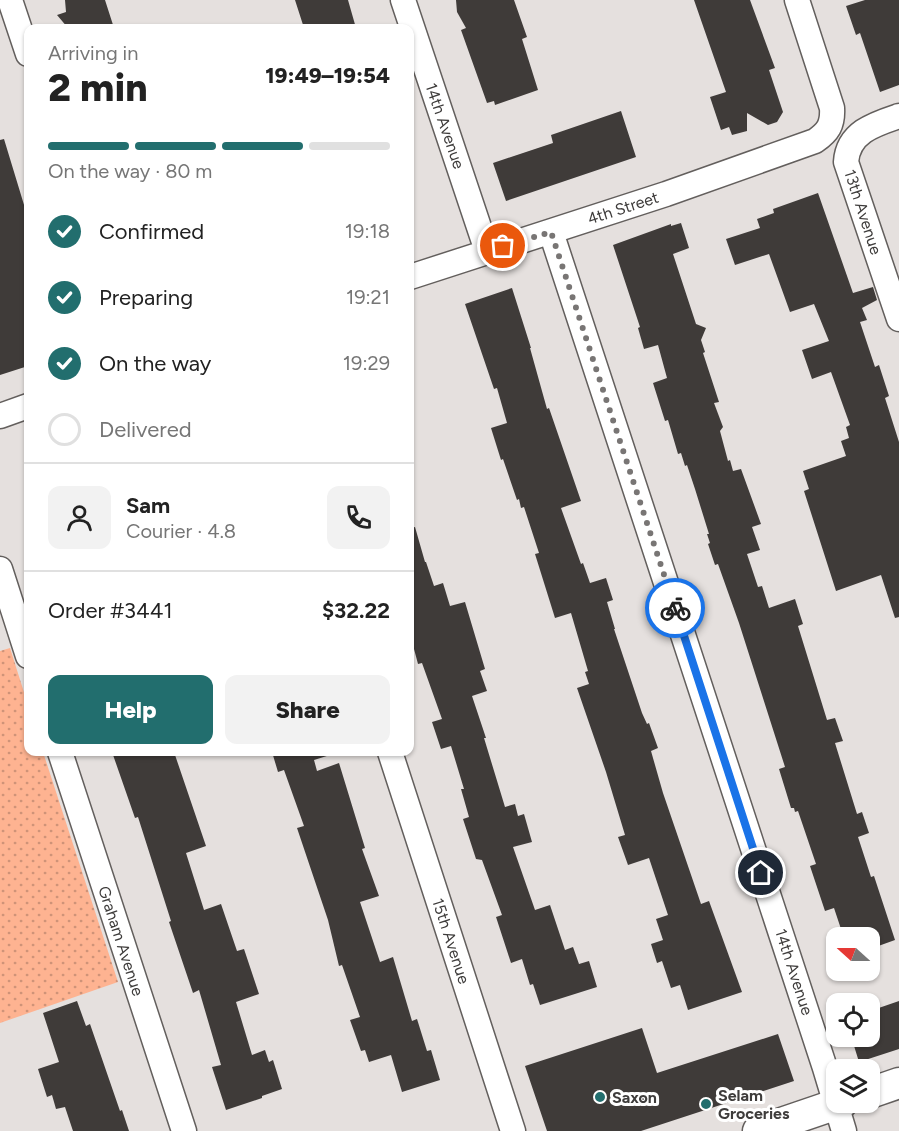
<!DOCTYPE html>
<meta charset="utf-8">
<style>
:root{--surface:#fff;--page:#f2f2f2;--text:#222;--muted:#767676;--line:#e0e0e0;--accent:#226e6e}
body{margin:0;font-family:Figtree,sans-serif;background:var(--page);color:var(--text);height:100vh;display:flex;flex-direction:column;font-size:22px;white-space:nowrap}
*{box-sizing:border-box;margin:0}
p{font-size:20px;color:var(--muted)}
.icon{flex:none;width:33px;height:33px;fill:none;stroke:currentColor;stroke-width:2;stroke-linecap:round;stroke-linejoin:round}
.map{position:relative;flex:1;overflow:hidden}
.details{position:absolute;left:24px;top:24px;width:390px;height:732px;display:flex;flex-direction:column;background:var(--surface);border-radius:12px;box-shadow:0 2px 4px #0004}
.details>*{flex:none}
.needle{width:39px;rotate:291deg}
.fabs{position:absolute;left:826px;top:927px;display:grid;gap:12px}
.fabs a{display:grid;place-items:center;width:54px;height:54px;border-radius:12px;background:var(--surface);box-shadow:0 2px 4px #0004;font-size:30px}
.pin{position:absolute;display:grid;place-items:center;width:51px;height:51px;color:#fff;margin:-26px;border:3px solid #fff;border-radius:50%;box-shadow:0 2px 6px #0007}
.courier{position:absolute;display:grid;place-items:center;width:60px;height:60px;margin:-30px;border:4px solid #1a73e8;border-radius:50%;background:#fff;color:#222;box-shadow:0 2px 8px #0007}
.overview em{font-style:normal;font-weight:800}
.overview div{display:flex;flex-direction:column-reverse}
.overview{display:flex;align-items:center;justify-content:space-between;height:102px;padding:0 24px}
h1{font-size:39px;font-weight:800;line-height:45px}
.bar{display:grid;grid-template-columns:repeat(4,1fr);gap:9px 6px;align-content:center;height:72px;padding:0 24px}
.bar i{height:8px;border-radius:4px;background:var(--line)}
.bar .current{background:var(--accent)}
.bar p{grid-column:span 4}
.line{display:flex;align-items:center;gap:15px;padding:0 24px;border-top:2px solid var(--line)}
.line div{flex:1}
.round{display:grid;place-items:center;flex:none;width:63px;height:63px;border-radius:12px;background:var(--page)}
ol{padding:0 24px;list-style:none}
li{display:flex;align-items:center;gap:18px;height:66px}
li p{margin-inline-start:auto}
li .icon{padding:6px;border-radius:50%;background:var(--accent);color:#fff;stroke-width:4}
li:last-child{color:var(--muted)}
li i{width:33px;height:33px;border:3px solid var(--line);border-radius:50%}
.primary-button{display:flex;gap:12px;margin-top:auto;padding:12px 24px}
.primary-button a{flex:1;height:69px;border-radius:12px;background:var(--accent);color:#fff;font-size:24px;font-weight:800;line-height:69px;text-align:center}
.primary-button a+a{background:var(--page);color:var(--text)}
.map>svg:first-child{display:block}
.park{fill:url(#park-dots)}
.building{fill:#3f3b39}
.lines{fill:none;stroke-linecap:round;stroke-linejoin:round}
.minor-casing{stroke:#635f5d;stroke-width:27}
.tertiary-casing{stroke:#635f5d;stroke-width:33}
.minor{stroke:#fff;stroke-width:24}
.tertiary{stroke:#fff;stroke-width:30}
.done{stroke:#787574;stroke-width:6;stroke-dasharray:0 10.8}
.route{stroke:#1a73e8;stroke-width:8}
.poi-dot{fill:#226e6e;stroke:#fff;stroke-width:2}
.labels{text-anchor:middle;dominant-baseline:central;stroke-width:6;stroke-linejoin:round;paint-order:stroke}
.street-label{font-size:16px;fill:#3e3c3b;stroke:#fff}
.poi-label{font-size:16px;font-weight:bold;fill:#3e3c3b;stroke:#fff;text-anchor:start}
</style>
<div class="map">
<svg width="899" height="1131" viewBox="0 0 899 1131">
<defs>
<pattern id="park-dots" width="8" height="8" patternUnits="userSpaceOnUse" patternTransform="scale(1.5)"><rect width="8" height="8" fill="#feb391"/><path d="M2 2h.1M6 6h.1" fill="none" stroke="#cf9378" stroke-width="1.8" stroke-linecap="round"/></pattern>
</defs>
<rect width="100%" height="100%" fill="#e5e0de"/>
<path class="park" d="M10,648L28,705V752H43L118,982L0,1023V651Z"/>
<path class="building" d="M65,0H105L114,28H68L57,15L66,12Z
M295,0H348L356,28H304Z
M456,0H514L527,37L522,39L538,90L495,105L494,101L487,103L461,30L466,28L457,12Z
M694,0H750L775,68L769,70L783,112L777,122L768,125L747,113V131L732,135L729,127L721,130L710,97L726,92Z
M865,0H899V85L880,92L860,33L856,35L846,6Z
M621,111L636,157L506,201L493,163L553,143L551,135Z
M4,139L28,218V366L0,375V140Z
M818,193L853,293L873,287L877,300L862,308L867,320L860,322L875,367L879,365L889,396L885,398L899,442V617L895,618L881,575L836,591L804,491L809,489L803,471L846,456L841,441L849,438L846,427L850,425L831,372L812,379L802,350L829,341L814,304L790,312L769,254L735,265L726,239L760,228L757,219L774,213L773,209Z
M681,223L689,248L673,254L696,324L706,328L701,340L705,352L703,353L719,402L714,403L723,427L720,431L728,461L730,460L733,471L741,469L761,524L752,527L760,550L747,554L758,587L762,586L769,608L795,599L803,624L798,626L827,720L835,718L843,741L835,743L857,814L862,812L869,833L858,837L871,877L874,876L895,940L870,949V938H844L834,908L825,911L810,866L816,864L798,811L795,812L794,808H791L779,769L785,767L739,623L718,564L715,565L708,544L710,543L707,534H709L695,489L687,465L685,466L681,453L678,454L668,420L665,421L653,383L667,378L658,345L644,349L638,328L640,327L613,245L671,224V226Z
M512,288L531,348H530L547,409L549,408L581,501L561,508L581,564L583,563L590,583L606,578L613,600L607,602L615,629H614L642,713L647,724L649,723L658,748L651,751L663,793L701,904L709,901L742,992L688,1010L680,985L671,988L662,961L657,963L651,944L663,940L656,919L668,915L649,858L628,865L618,837L625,835L606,772L577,688L589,684L585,672L588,671L571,613L555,618L535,554L539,553L524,507L521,508L519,499L517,500L503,459L501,460L491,428L507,423L497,388L494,389L465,304Z
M415,527L425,562H426L434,586L443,583L450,606L465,602L485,669L480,671L487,691L472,696L486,738H484L505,807L515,804L518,816L524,814L532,842L513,847L535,910L550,905L565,950L573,947L579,964L589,961L597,987L540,1005L533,984L530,985L522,959L511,963L496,917L502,915L482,860L476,859L463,819L469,817L461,789H464L451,746L441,749L432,722L442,719L422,663L418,664L410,634V528Z
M112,752H174L206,846L186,853L204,910L221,904L237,951L244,949L259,994L236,1002L252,1055L265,1050L269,1062L273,1060L282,1089L262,1096V1098L226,1110L212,1067L221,1065L199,990L193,993L169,922L171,921L138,817L135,818Z
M272,752H329L330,755L314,760L317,771L339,763L365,848L362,849L379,896L360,902L380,962L393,957L412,1021L417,1019L427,1051L431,1050L440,1080L402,1092L391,1055L369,1062L365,1050L361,1051L350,1020L360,1017L342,965L339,966L328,920L297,828L304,826L284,770L278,772Z
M77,1001L86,1026L90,1024L120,1111L122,1110L129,1131H73L65,1107L56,1109L52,1095L47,1097L38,1069L59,1062L43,1013Z
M899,1001V1049L859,1062L851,1036H870V1011Z
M642,1028L657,1073L778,1034L794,1081L641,1131H547L525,1066Z"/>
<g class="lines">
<defs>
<path id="minor" d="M10,0L28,54
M403,0L487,251
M899,116C875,124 848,132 846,162L899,319
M551,232L825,1068L844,1131
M410,277L666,194L815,141C828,132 833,125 832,108L797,0
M0,416L28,406
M0,569L28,656
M60,752L184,1131
M390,752L513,1131"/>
<path id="tertiary" d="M870,1093L899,1083
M758,1131L843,1102"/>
</defs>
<use href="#minor" class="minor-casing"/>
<use href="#tertiary" class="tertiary-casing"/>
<use href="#minor" class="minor"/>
<use href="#tertiary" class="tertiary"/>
</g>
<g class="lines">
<path class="done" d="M503,246L551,232L675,608"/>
<path class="route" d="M675,608L761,873"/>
</g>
<g class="poi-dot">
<circle cx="600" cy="1097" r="6"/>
<circle cx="706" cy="1104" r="6"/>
</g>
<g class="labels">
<g class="street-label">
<text transform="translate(445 126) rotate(71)">14th Avenue</text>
<text transform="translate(623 208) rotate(-18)">4th Street</text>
<text transform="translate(863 212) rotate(72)">13th Avenue</text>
<text transform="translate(121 941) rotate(72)">Graham Avenue</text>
<text transform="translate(451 941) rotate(72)">15th Avenue</text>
<text transform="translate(794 972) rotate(72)">14th Avenue</text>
</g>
<g class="poi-label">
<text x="718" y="1095">Selam<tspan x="718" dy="18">Groceries</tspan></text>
<text x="612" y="1097">Saxon</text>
</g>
</g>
</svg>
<div class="fabs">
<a><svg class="needle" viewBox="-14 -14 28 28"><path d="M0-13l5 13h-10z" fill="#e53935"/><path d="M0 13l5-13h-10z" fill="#767676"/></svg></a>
<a><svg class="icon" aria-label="locate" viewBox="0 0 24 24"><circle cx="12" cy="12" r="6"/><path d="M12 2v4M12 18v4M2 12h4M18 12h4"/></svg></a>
<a><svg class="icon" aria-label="layers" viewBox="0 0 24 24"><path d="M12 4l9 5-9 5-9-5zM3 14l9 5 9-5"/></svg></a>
</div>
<div class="pin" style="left:503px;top:246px;background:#ea580c"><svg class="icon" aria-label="bag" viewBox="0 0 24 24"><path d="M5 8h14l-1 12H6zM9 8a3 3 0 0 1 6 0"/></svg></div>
<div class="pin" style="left:761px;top:873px;background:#1f2937"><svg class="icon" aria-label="home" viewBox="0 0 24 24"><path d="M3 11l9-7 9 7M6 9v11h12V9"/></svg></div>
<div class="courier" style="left:675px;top:608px"><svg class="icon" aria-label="bike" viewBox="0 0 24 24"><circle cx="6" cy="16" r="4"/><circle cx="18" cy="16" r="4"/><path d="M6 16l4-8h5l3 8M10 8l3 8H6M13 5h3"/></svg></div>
<section class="details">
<div class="overview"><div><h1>2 min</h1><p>Arriving in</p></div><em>19:49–19:54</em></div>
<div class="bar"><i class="current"></i><i class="current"></i><i class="current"></i><i></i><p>On the way · 80 m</p></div>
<ol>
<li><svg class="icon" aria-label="check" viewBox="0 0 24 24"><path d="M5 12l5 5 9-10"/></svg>Confirmed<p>19:18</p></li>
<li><svg class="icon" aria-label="check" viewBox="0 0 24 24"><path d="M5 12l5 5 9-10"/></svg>Preparing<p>19:21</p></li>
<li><svg class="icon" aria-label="check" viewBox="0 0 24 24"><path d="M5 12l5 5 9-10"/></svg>On the way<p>19:29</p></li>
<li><i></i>Delivered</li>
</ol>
<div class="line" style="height:108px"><a class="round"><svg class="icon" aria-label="person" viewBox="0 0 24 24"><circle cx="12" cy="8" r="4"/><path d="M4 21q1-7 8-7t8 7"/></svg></a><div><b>Sam</b><p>Courier · 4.8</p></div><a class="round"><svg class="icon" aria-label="phone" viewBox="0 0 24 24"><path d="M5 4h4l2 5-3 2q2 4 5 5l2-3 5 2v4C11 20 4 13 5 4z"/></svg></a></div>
<div class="line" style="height:78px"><div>Order #3441</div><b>$32.22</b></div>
<div class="primary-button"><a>Help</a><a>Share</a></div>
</section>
</div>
